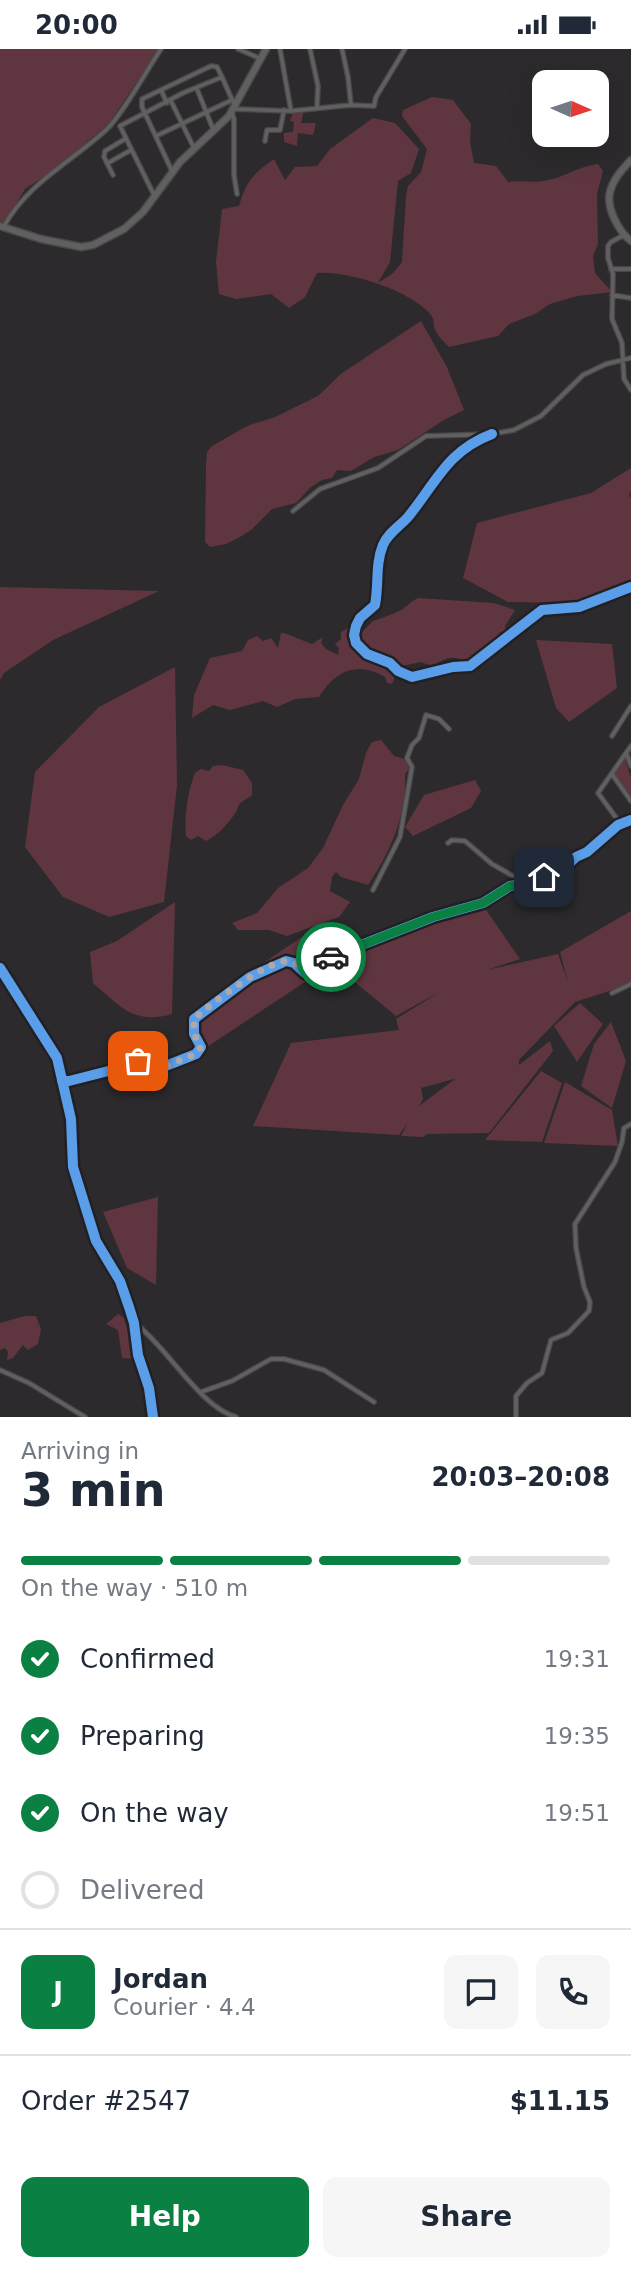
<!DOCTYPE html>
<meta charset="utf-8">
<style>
:root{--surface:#fff;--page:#f6f6f7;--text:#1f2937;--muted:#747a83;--line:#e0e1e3;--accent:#0b8043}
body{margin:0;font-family:"DejaVu Sans",sans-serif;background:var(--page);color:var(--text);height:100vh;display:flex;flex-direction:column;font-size:26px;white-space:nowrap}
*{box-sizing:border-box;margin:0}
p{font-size:23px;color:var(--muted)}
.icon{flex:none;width:38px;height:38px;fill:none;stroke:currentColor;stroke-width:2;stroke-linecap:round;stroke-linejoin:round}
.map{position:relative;height:1368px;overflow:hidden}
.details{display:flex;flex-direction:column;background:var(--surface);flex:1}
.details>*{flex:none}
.needle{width:46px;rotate:93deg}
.controls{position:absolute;left:532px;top:21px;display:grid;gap:14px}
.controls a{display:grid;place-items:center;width:77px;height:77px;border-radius:14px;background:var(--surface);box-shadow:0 7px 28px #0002;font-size:35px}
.pin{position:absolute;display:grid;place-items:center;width:60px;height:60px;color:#fff;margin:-30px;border-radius:14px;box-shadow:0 4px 10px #0006}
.courier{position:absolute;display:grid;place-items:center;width:70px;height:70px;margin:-35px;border:5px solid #0b8043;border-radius:50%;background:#fff;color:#222;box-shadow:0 2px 9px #0007}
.overview em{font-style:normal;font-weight:700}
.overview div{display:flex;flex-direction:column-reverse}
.overview{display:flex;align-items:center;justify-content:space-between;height:119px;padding:0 21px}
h1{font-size:46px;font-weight:700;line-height:52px}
.bar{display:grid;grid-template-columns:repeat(4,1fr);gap:10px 7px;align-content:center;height:84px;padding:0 21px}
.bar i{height:9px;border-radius:5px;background:var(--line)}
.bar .on{background:var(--accent)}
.bar p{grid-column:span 4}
.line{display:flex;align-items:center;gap:18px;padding:0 21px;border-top:2px solid var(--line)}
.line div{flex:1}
.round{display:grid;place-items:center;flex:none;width:74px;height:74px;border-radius:14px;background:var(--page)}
ol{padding:0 21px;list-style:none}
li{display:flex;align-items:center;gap:21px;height:77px}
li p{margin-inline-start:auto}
li .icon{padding:7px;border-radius:50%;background:var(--accent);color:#fff;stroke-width:4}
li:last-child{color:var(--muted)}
li i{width:38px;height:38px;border:4px solid var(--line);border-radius:50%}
.cta{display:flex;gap:14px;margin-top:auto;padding:14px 21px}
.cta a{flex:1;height:80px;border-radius:14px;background:var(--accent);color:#fff;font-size:28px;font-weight:700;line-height:80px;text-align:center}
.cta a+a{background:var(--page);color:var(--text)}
.status{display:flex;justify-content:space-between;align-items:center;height:49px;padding:0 35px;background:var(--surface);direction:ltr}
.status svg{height:19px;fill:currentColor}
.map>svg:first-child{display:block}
.green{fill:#5f363f;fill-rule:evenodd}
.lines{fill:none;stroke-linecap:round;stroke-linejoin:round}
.street-casing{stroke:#494749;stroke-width:6}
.secondary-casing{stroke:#494749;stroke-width:9}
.street{stroke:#616061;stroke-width:3.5}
.secondary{stroke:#616061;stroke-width:6}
.cycleway-casing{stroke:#232024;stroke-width:15}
.cycleway{stroke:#5a9eea;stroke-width:10}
.done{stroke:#aba9ab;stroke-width:7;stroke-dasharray:0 12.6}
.route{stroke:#0b8043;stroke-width:9}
</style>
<div class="status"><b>20:00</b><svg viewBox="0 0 49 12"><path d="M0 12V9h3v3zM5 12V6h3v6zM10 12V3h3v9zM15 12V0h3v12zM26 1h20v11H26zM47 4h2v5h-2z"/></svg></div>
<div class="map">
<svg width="631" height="1368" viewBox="0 0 631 1368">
<rect width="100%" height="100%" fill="#2c2a2c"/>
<path class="green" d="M0,0H159L107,77L89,91L65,114L25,140L3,176L0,175Z
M432,48L453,51L471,75L470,93L474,114L496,117L508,133C520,131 531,134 543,132C562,130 578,117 598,115L603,122L597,145L598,195L593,207L595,224L612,243L577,247L550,255L535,265L509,275L498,287L449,298C444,293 438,287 435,281C433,276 435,271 431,266C410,241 348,222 317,224L305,248L289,259L271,245L236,250L219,245L216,213L222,160L239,157C246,132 253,125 274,110L285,131L295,118L317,117L330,100L373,69L395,74L419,100L411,124L398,132L390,213L378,234L393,224L402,213L406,147L408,137L421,123L427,100L402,67L403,61Z
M304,61L301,74H316L313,86L298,84L297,97L284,93V84L293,83L294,73L290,72L293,63Z
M421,272L447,318L464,361L444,371L398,401L374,408L351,422L337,421L332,429L322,431L310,439L296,454L272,460L251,481L240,488L226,495L210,498L205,493L206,416L207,403L212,397L247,377L275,368L318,347L342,324Z
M631,419V443L629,445L631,450V536L574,554L508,553L463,529L477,474L591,444Z
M0,538L159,542L53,591L4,624L0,631Z
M418,549L494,554L515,561L505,577V581L499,584L501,588C493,601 480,609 467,613C452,606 447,608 433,617L420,613L398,618L388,610L378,609L389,615L396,625L392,635L387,634L385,628C357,612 336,621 319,648L295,650L277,658L263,652L230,661L213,656L192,669L194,646L210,609L242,602L248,591L257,587L263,592L271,589L278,599L281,584H284L312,595L323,588L321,594L326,600L338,606L339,599L335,595L341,590V583L350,578C355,593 359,606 376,610L361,594L362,583L373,572C377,571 401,562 404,559C410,555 411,552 418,549Z
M536,591L612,595L617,639L569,673L556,659Z
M175,618L177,736L164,853L109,868L63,848L25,798L35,723L99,658Z
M381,691L394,707L408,711L409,720L405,725C407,766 390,804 368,836L341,828L336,823L332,828L330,842L350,853L339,868L287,887L269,881H238L232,874L257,864L278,839L308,819L323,799L343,756L359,730L366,704L372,693Z
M625,710L631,729V747L614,725Z
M222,716L243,721L252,734V746C249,749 245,750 242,753C237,756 239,758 236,763C228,775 219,785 206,792L198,787L191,791L186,787C184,769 188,741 195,724L201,720L209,722L213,717Z
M475,731L481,742L471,759L413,787L405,778L424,746Z
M175,853L172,965C133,976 120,957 93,934L90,903L117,892Z
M484,858L520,910L487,921L558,905L568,933L560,903L631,862V935L575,953L519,1011V1016L550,992L553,1002L489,1084L427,1085L423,1088L401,1087L407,1075L399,1086L253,1077L291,994L399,981L396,970L443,941L396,967L328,911ZM454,1030H455L419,1057L423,1050L421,1039Z
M318,877L326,919L207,998L191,963Z
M580,954L603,975L577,1013L554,977Z
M611,973L626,1012L612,1059L581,1037L594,995Z
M541,1022L562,1034L542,1093L485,1091Z
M565,1033L612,1061L618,1097L544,1094Z
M158,1148L156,1236L127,1219L103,1163Z
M118,1265L124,1269L136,1310L122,1309L118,1281L106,1275Z
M25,1267H36L41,1280L38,1295L28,1301L23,1296L13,1309L7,1311L8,1303L5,1299L0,1301V1274Z"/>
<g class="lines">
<defs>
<path id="street" d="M238,0L259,9
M280,0L291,62
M310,0L318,37L317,58
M197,40L213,80
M161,41L167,54
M171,52L194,99
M351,56L374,57L376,48L405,0
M235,60L291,62L351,56L348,28L342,0
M232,64L234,70V126L237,145
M156,87L232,51
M265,92L267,81H280L284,61
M108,114L131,101
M172,122L142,58V50L211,17L217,18L222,28
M113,126L104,108L105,102L125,90
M154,146L120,77L183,44L222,28L234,55
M4,177C28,134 71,113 106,81C123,65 146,22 161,0
M624,186L611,193L608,197V209L613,225L612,270L622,294L624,330L631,341
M611,220H631
M612,246L631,249
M492,385C447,402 436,434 408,468C400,477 387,485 383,496C375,515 379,536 375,556L360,569L356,577L354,586L356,594L367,605L390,614L398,622L412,628L453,618L470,617L542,561L579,558L631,538
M293,462L320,440L378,419L426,387L492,385L514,381L541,367L583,326L606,315L631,309
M612,687L631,657
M627,706L631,717
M612,725L631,752
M620,774L598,744L631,697
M448,794L452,791L465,792L492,815L513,827L516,836
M373,841L400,788L412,718L407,709L412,696L419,689L426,666L439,670L449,680
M612,944L631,935
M62,1032H69L132,1016L150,997L157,1001L163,1018L196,1005L201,998L194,985V970L250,928L286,912L294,914L305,924H312L328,909L433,868L483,854L510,837L534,833L563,820L576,808L587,803L618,776L631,771
M136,1275C167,1298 200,1358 236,1368
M0,1321L29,1334L85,1368
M201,1343L232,1332L271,1310H284L324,1321L374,1353
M516,1368V1347L527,1334L542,1324L551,1291L568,1284L589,1262L590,1253L584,1238L576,1199L575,1175L615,1113L622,1093L624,1079L631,1075"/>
<path id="secondary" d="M631,111C622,121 613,130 610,143C606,159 619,183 631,192
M0,177L41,190L81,198L93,196L124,180L143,163L180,113L229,67L266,0
M0,919L57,1009L71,1070L73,1118L96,1192L120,1232L129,1258L134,1274L138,1306L149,1339L153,1368"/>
</defs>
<use href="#street" class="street-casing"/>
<use href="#secondary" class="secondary-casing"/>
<use href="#street" class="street"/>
<use href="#secondary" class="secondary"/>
<defs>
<path id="cycleway" d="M492,385C447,402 436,434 408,468C400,477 387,485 383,496C375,515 379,536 375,556L360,569L356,577L354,586L356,594L367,605L390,614L398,622L412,628L453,618L470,617L542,561L579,558L631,538
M0,919L57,1009L71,1070L73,1118L96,1192L120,1232L129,1258L134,1274L138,1306L149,1339L153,1368
M62,1032H69L132,1016L150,997L157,1001L163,1018L196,1005L201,998L194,985V970L250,928L286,912L294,914L305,924H312L328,909L433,868L483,854L510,837L534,833L563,820L576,808L587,803L618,776L631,771"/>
</defs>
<use href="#cycleway" class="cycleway-casing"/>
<use href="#cycleway" class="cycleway"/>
</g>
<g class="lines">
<path class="done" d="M138,1012L145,1001L152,997L157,1001L163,1018L196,1005L201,998L194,985V970C209,956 268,911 287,912C295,912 300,919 305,924H312L331,908"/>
<path class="route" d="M331,908L433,868L483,854L510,837L531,834L544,828"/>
</g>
</svg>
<div class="controls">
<a><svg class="needle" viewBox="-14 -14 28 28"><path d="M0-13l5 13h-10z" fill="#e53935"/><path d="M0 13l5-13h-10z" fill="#747a83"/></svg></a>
</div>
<div class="pin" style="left:138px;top:1012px;background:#ea580c"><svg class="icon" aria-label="bag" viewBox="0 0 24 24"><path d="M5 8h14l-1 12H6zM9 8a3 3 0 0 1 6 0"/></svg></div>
<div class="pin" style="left:544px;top:828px;background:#1f2937"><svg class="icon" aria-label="home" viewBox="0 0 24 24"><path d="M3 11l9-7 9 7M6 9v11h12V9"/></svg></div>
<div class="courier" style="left:331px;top:908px"><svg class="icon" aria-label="car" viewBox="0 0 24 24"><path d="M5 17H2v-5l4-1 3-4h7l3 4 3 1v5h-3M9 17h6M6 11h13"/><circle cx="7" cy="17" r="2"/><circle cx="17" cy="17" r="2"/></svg></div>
</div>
<section class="details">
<div class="overview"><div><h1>3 min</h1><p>Arriving in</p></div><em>20:03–20:08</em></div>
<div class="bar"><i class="on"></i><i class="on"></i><i class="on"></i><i></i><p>On the way · 510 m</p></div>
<ol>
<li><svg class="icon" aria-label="check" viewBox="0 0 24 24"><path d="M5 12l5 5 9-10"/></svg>Confirmed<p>19:31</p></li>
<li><svg class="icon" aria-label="check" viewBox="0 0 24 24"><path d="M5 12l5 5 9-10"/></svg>Preparing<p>19:35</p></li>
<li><svg class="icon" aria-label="check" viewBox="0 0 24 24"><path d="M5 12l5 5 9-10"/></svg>On the way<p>19:51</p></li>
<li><i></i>Delivered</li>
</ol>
<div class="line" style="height:126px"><b class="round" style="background:var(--accent);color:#fff">J</b><div><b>Jordan</b><p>Courier · 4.4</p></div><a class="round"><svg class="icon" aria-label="chat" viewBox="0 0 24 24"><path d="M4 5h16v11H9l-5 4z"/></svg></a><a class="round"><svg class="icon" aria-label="phone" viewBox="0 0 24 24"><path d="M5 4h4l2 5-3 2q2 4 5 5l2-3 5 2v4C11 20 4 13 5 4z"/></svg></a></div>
<div class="line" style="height:91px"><div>Order #2547</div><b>$11.15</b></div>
<div class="cta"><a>Help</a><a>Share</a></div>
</section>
